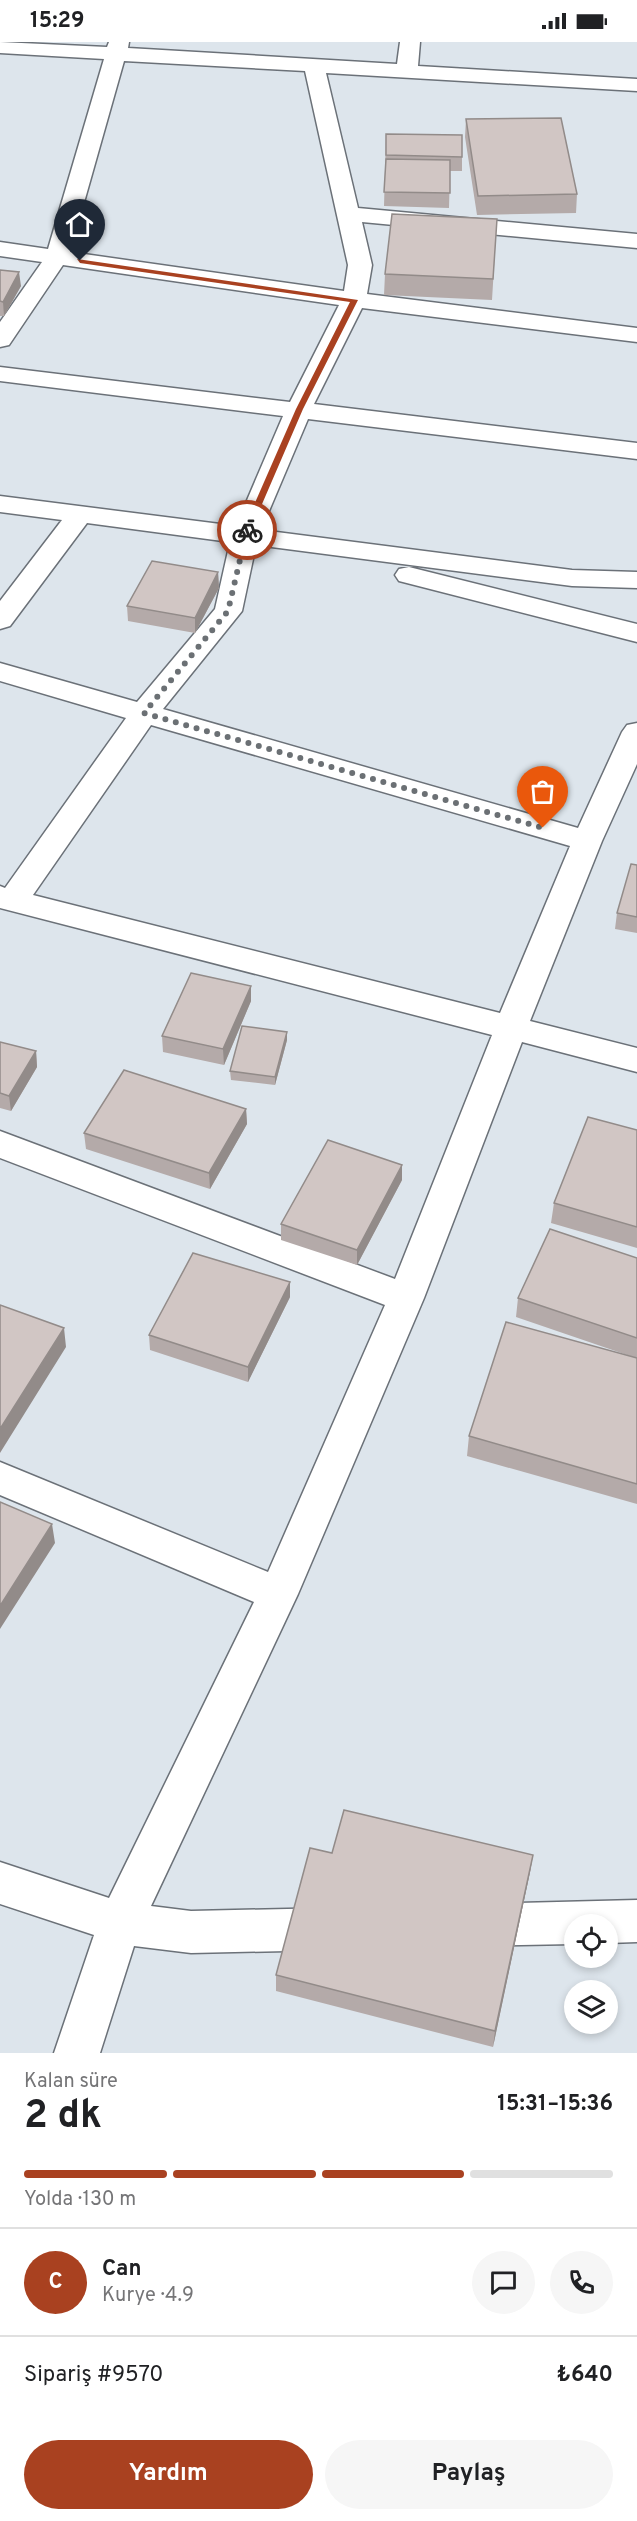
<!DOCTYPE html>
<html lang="tr">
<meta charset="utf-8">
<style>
:root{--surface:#fff;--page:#f6f6f6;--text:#202124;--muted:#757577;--line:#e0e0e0;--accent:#a94120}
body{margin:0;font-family:Overpass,sans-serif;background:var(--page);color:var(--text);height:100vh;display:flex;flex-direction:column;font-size:22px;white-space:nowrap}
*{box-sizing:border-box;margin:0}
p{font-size:20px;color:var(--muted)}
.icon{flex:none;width:33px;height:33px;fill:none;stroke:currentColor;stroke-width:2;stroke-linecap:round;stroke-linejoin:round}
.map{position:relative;height:2011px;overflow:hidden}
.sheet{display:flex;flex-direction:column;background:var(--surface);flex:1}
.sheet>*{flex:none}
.buttons{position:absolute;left:564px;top:1872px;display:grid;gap:12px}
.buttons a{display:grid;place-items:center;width:54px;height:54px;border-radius:50%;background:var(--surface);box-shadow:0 3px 9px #0003;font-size:30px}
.pin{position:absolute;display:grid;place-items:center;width:51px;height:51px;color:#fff;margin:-62px -26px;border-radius:50% 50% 50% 0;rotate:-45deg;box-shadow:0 0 6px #0007}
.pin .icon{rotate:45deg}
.courier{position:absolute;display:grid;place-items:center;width:60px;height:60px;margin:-30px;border:4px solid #a94120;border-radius:50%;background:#fff;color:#222;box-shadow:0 2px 8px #0007}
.headline em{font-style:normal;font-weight:700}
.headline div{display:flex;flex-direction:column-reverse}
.headline{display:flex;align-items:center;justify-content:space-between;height:102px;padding:0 24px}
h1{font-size:39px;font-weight:700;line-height:45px}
.bar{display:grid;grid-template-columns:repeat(4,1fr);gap:9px 6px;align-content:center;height:72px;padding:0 24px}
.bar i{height:8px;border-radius:4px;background:var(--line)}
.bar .active{background:var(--accent)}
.bar p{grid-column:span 4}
.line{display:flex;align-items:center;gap:15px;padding:0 24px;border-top:2px solid var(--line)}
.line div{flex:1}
.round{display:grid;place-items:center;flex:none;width:63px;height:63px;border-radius:32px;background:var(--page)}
.primary-button{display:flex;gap:12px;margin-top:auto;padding:12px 24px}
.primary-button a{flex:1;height:69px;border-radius:36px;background:var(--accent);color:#fff;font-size:24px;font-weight:700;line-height:69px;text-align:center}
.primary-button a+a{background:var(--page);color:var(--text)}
.status{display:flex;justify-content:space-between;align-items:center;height:42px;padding:0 30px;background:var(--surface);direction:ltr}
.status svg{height:16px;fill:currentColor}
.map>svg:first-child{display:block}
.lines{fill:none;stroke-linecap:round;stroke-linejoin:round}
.minor-casing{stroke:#6b7178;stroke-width:3}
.minor{fill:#fff;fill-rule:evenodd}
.wall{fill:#b4aaa9}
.shaded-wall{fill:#928b89}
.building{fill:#d1c6c4;stroke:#928b89;stroke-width:1.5}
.route{fill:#a94120}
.done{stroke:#6b7074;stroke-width:6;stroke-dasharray:0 10.8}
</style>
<div class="status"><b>15:29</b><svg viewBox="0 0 49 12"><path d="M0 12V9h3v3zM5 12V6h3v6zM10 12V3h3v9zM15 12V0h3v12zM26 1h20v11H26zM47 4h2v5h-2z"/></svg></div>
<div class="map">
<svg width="637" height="2011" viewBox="0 0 637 2011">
<rect width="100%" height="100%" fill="#dde5ec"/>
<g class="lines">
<defs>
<path id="minor" d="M0,0L107,5L109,0H129L128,6L397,22L400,0H420L418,24L637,37V49L326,31L358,166L637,192V206L362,180L372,223L367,252L637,286V300L362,266L314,362L637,401V417L308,377L261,488L572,528L637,530V546L572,544L256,503L242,569L163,667L578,786L622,690L627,683L637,681V722L602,799L530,979L637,1006V1030L522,1000L424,1256L298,1552L151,1864L191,1869L332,1866L347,1872L354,1887L347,1902L332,1908L191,1911L134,1904L100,2011H54L94,1893L0,1862V1820L109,1856L254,1560L0,1453V1420L268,1530L385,1263L0,1116V1089L395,1237L492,993L0,866V844L5,846L126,676L0,639V621L137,660L215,567L230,500L87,481L10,584L0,587V559L62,478L0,470V454L236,484L283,374L0,339V325L290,360L339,263L63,223L9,303L0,305V280L42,220L0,214V200L48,207L104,17L0,11ZM124,19L305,29L348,223L344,249L70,210ZM151,683L570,804L500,971L33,853Z
M409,525L637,582V600L399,539L395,533L399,527Z
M637,1858V1900L608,1901V1882H574V1902L474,1904L459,1898L452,1883L459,1868L474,1862Z"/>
</defs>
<use href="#minor" class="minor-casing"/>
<use href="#minor" class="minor"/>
</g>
<path class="wall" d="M466,77L577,152L576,171L477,173L465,95Z
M386,92L462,115V129H450L449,166L384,164Z
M497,177L492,258L384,253L385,232Z
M0,228L21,244L4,274H0Z
M218,530L219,546L195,591L128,579L127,564Z
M637,823V891L615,887L617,871Z
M251,944V959L224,1023L163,1010L162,994Z
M287,990V998L275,1043L231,1038L230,1029Z
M0,1000L36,1009L37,1025L11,1069L0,1066Z
M246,1067L247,1082L210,1147L86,1107L84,1091Z
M637,1088V1206L551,1181L554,1161Z
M402,1138L357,1223L281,1198V1182Z
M637,1216V1462L467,1414L469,1394L630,1314L516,1275L518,1256Z
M290,1240V1255L248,1340L150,1308L149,1293Z
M332,1811L533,1813L530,1830L493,2005L276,1949V1933Z"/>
<path class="shaded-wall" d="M19,230L21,244L4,274L3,260Z
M218,530L219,546L195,591V576Z
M251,944V959L224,1023L223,1007Z
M287,990V998L275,1043V1035Z
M36,1009L37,1025L11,1069L9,1054Z
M246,1067L247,1082L210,1147L209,1131Z
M402,1123V1138L357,1223V1208Z
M290,1240V1255L248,1340V1325Z
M64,1286L66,1305L0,1411V1387Z
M52,1482L55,1501L0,1587V1564Z
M533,1813L530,1830L493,2005L495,1989Z"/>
<path class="building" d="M561,76L577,152L478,154L466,77Z
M386,92L462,93V115L386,113Z
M386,117L450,118V151L384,150Z
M392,172L497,177L493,237L385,232Z
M0,228L19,230L3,260L0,259Z
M152,519L218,530L195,576L127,564Z
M631,822L637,823V875L617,871Z
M191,931L251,944L223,1007L162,994Z
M242,984L287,990L275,1035L230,1029Z
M0,1000L36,1009L9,1054L0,1051Z
M124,1028L246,1067L209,1131L84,1091Z
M588,1075L637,1088V1185L554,1161Z
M328,1098L402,1123L357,1208L281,1182Z
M550,1187L637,1216V1296L518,1256Z
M193,1211L290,1240L248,1325L149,1293Z
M0,1263L64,1286L0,1387Z
M506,1280L637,1316V1442L469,1394Z
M0,1460L52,1482L0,1564Z
M344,1768L533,1813L495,1989L276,1933L310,1806L332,1811Z"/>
<path class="route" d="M77,217L358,258L303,367L250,490L243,488L296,367L350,260L80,221Z"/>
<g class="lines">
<path class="done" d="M247,488L228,569L144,671L543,786"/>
</g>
</svg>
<div class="buttons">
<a><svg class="icon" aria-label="locate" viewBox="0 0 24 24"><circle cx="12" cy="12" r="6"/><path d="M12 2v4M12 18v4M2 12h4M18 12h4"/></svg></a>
<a><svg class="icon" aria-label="layers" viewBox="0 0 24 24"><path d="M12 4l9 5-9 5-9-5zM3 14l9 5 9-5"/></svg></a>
</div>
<div class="pin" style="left:543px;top:786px;background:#ea580c"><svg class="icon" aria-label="bag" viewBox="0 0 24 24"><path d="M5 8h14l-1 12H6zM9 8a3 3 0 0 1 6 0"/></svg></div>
<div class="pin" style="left:80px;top:219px;background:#1f2937"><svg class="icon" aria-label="home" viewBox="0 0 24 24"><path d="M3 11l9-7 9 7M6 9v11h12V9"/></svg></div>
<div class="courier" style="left:247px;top:488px"><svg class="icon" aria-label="bike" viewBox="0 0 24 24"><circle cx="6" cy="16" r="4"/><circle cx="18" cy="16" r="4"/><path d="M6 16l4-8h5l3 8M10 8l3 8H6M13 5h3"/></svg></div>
</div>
<section class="sheet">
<div class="headline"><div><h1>2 dk</h1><p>Kalan süre</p></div><em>15:31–15:36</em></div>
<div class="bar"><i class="active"></i><i class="active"></i><i class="active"></i><i></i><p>Yolda · 130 m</p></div>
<div class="line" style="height:108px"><b class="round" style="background:var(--accent);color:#fff">C</b><div><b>Can</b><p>Kurye · 4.9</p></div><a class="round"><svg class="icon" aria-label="chat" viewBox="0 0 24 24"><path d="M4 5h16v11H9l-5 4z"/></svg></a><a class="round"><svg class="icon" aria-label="phone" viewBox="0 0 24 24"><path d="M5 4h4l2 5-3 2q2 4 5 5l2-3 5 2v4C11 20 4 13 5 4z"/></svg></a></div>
<div class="line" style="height:78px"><div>Sipariş #9570</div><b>₺640</b></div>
<div class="primary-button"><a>Yardım</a><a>Paylaş</a></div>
</section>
